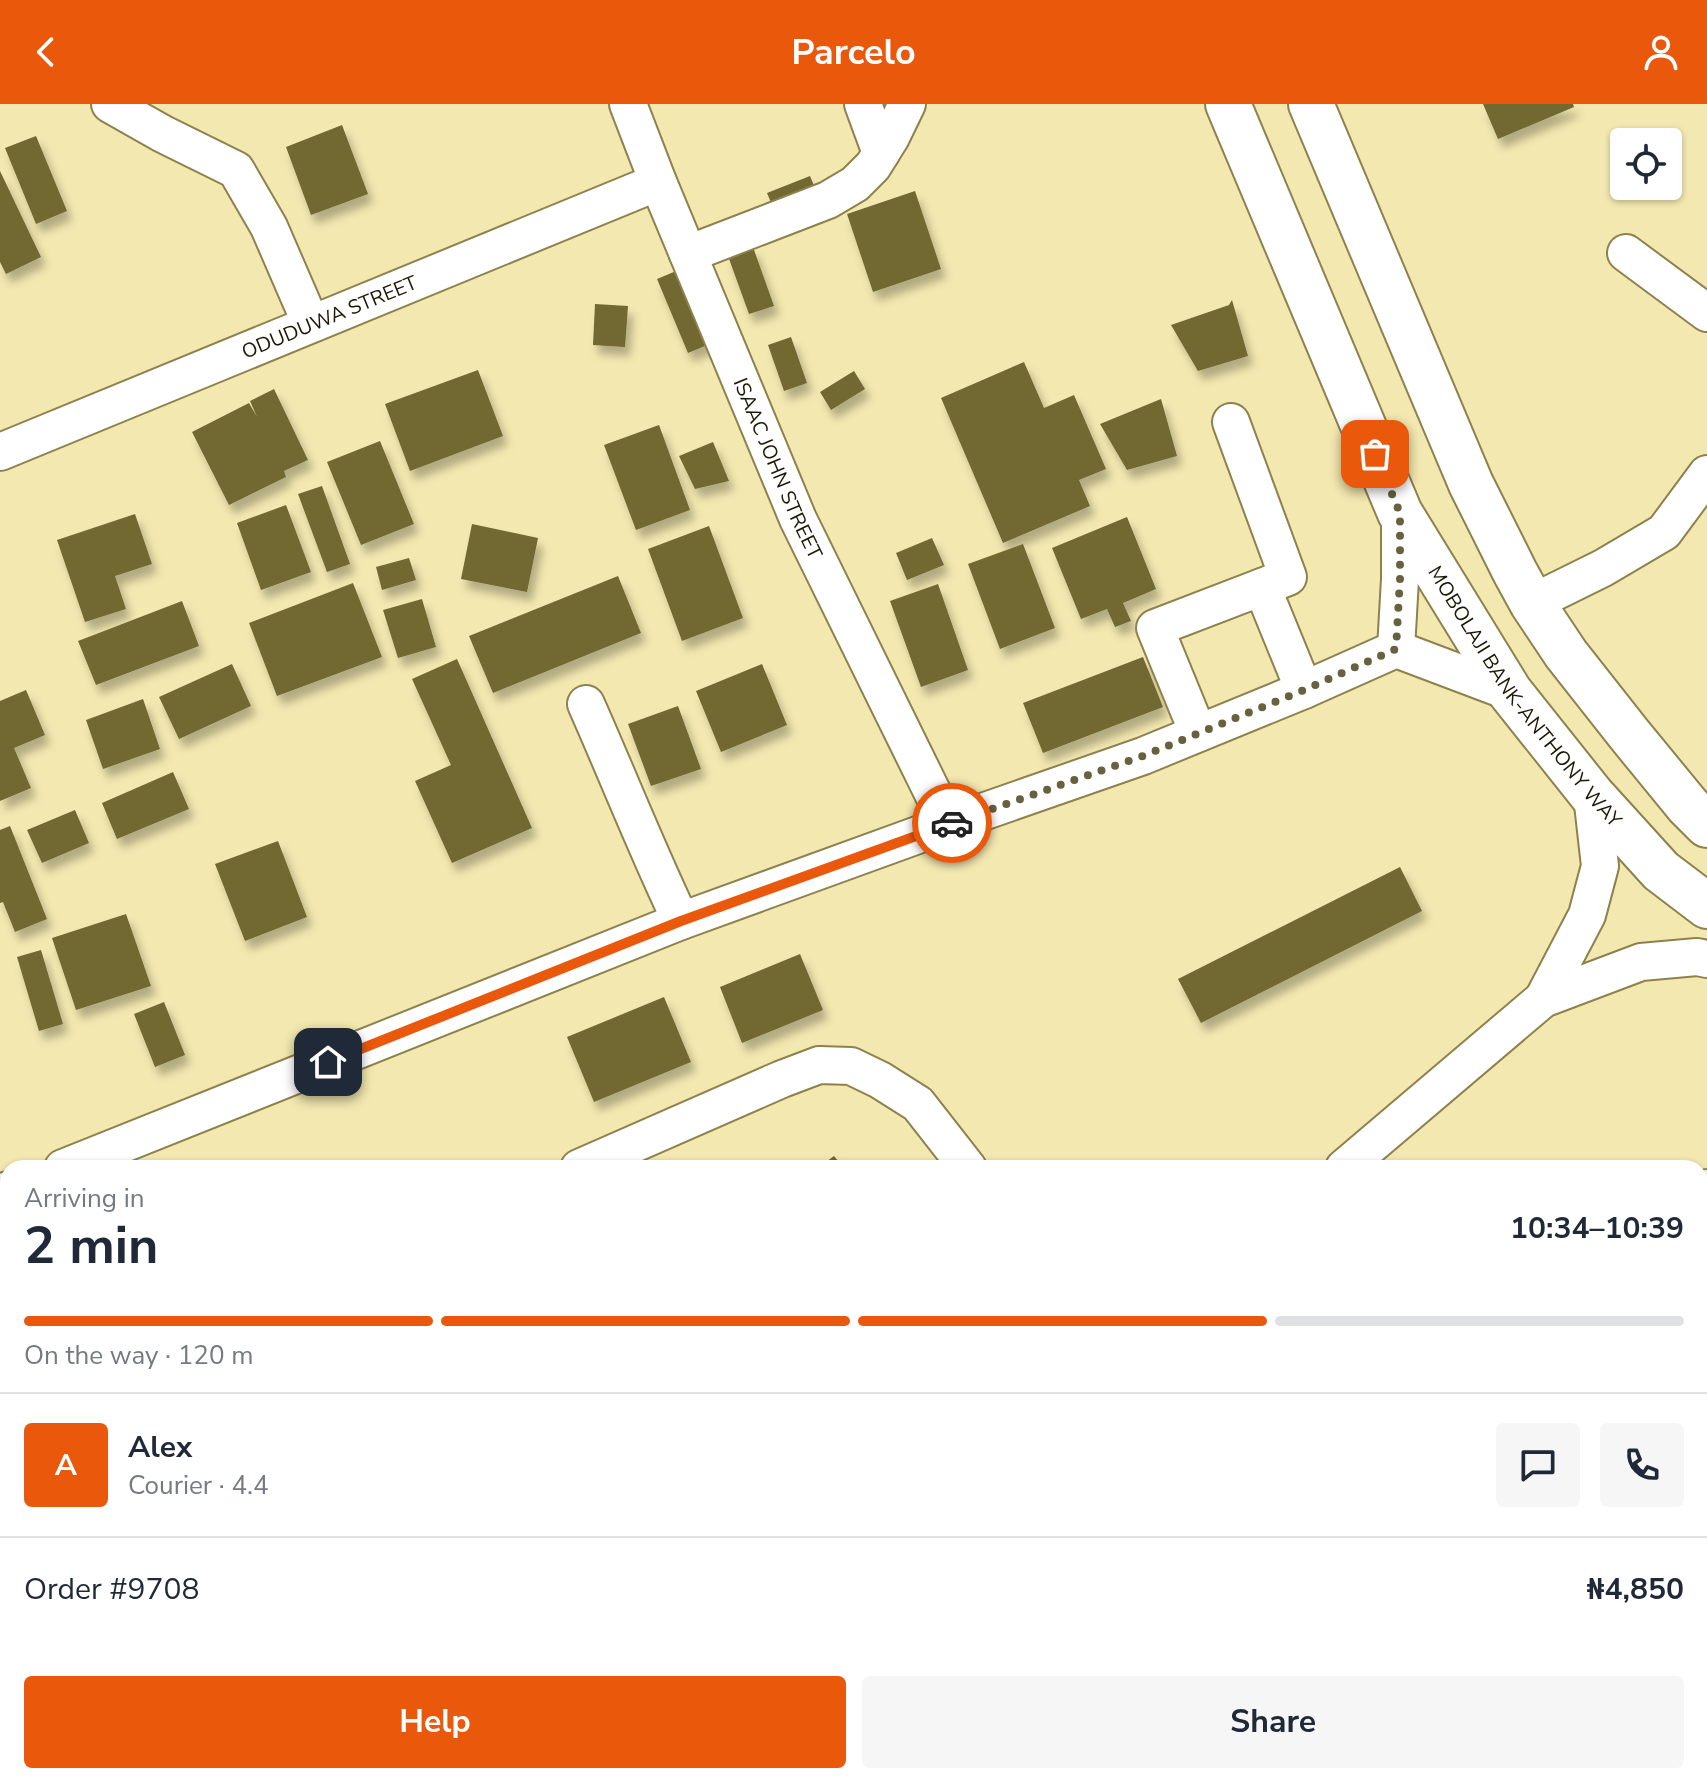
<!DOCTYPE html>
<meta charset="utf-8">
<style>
:root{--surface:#fff;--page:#f6f6f7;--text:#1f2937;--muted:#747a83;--line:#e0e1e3;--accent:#ea580c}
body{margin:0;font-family:"Nunito Sans",sans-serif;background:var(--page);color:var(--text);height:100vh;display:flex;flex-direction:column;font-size:30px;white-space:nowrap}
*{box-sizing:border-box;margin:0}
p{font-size:26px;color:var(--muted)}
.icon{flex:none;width:44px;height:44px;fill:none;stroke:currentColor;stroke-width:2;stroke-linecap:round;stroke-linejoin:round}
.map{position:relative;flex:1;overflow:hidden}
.drawer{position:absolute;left:0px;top:1056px;width:1708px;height:624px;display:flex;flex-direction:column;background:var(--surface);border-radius:24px 24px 0 0;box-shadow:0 2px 6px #0004}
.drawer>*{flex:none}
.controls{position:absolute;left:1610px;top:24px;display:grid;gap:16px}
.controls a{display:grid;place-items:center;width:72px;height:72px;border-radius:8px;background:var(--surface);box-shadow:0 2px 6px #0004;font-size:40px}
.pin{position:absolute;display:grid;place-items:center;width:68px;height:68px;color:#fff;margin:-34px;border-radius:16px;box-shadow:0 4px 12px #0006}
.courier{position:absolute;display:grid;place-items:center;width:80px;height:80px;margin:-40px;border:6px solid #ea580c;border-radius:50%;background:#fff;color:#222;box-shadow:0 2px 10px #0007}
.summary em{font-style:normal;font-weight:700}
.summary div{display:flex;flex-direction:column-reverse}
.summary{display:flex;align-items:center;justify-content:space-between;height:136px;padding:0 24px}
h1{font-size:52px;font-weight:700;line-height:60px}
.bar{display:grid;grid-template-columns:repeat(4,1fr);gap:12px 8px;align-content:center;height:96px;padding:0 24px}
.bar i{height:10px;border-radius:6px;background:var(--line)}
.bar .selected{background:var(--accent)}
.bar p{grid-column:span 4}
.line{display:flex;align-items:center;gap:20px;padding:0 24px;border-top:2px solid var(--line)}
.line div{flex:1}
.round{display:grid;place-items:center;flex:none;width:84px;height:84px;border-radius:8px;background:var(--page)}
.cta{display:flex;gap:16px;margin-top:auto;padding:16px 24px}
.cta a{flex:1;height:92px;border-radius:8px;background:var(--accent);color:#fff;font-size:32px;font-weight:700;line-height:92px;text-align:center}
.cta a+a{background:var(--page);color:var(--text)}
header{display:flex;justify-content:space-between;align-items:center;height:104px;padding:0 24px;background:var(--accent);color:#fff;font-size:36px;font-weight:700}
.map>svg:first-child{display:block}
.building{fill:#716733;filter:url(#shadow)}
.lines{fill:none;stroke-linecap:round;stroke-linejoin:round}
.minor-casing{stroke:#8d824d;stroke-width:40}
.major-casing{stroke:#8d824d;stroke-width:48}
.minor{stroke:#fff;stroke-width:36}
.major{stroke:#fff;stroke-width:44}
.done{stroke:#686140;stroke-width:8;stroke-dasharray:0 14.4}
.route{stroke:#ea580c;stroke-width:10}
.labels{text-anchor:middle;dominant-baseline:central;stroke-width:6;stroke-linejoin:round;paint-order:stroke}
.street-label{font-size:20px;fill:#1d1804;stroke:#f3e8b0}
</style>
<header><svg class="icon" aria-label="back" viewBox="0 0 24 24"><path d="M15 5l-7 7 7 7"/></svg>Parcelo<svg class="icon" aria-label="person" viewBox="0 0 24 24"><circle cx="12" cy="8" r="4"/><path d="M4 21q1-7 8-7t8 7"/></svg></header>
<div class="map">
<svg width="1707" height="1680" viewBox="0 0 1707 1680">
<defs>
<filter id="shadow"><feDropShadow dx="5" dy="9" stdDeviation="4" flood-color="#0004"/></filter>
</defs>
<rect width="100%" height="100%" fill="#f3e8b0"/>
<path class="building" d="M1483,0H1573L1574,3L1498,35Z
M342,21L368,90L311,111L286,43Z
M36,32L67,107L36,120L5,44Z
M0,67L41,153L6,170L0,158Z
M810,72L820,96L777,113L767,89Z
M915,87L941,165L873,188L847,110Z
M753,143L774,202L749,210L728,152Z
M681,165L712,239L688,249L657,175Z
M1232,196L1248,252L1198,267L1171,221L1229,201Z
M595,200L628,202L625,243L593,241Z
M791,233L807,279L784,287L768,241Z
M1024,258L1044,304L1074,291L1106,365L1079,376L1090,402L1003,439L941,294Z
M478,266L503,332L410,367L385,300Z
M854,267L865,285L831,306L820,288Z
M274,285L308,356L284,367L286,373L229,401L192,328L249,299L257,313L250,297Z
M1161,295L1177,352L1127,366L1100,320Z
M659,321L690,406L636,426L604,341Z
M380,337L414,420L361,441L327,358Z
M713,338L729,377L695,385L679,352Z
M322,382L350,460L327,468L298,390Z
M286,401L311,468L261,486L237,419Z
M135,410L152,460L115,472L126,505L85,518L57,436Z
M1127,413L1156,485L1123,499L1131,517L1115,523L1107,505L1081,515L1052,444Z
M472,420L538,434L527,488L461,475Z
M709,422L743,514L682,537L648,445Z
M932,434L944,461L907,476L896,449Z
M1023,440L1055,524L1000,545L968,460Z
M409,454L416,476L382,486L376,463Z
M618,472L641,529L493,589L469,532Z
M353,479L382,553L277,592L249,519Z
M938,480L968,566L921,583L890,497Z
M422,495L436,543L398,554L383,506Z
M182,497L199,542L96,581L78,537Z
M1143,553L1163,603L1043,649L1023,599Z
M457,555L532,724L452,759L415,677L451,661L412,575Z
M232,560L251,602L179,635L159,593Z
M762,560L787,621L721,648L696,587Z
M26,586L45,631L14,644L31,684L0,697V597Z
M143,595L160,645L103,665L86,616Z
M678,602L701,665L651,682L628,620Z
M173,668L189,705L117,735L102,699Z
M75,706L89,739L42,759L27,726Z
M10,722L47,815L15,828L3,798L0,799V726Z
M278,737L307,813L245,837L215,760Z
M1400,763L1422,807L1201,919L1178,875Z
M126,810L151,882L76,906L52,834Z
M41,846L63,920L39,927L17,853Z
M800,850L823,906L742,939L720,883Z
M664,893L691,958L594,998L567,933Z
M164,898L185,951L155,963L134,910Z
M834,1052L844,1064H818Z
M8,1195V1267L0,1247V1198Z
M0,1577L8,1585V1672H93L100,1680H0Z
M478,1672H591L599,1680H486Z
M1396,1672H1505L1486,1680H1399Z"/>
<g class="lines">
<defs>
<g id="minor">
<path d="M110,0L163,30L236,66L269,123L311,220"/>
<path id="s1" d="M628,0L658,78L798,415L948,720"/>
<path d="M863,0L881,49"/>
<path d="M1626,149L1707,209"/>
<path d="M688,150L828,96L855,80L873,62L891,33L907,0"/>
<path id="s2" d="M0,348L658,78"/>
<path d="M1262,483L1304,586"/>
<path d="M1532,499L1603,464L1664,428L1707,370"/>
<path d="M1396,545L1400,475V409"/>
<path d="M586,600C618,672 647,746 681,817"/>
<path d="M1198,629L1155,524L1288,473L1231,318"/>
<path d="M1543,895L1587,811L1600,762L1592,691"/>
<path d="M63,1064L681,817L948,720L1143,652L1304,586L1396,545L1510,588"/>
<path d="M579,1064L782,975L819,961L851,962L880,976L918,1000L968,1064"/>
<path d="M1344,1064L1543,895L1641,858L1697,853L1707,855"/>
<path d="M0,1089L8,1086"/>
<path d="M1700,1091L1707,1084"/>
<path d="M0,1329L8,1325"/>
<path d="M1700,1659L1707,1657"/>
<path d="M1374,1672L1377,1680"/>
<path d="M760,1680L765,1672"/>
<path d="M1633,1680L1653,1672"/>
</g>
<g id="major">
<path id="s3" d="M1228,0L1400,409L1510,588L1592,691L1661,767L1707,802"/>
<path d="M1311,0L1471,380L1515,468L1532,499L1566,550L1629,630L1688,702L1707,721"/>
</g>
</defs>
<use href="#minor" class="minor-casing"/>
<use href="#major" class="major-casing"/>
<use href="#minor" class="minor"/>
<use href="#major" class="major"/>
</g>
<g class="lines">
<path class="done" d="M952,719L1143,652L1304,586L1396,545L1400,475V409L1375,350"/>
<path class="route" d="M328,958L681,817L952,719"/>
</g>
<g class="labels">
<g class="street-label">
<text stroke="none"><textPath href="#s2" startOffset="356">ODUDUWA STREET</textPath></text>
<text stroke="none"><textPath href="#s1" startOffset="394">ISAAC JOHN STREET</textPath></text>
<text stroke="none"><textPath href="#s3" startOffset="666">MOBOLAJI BANK-ANTHONY WAY</textPath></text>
</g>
</g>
</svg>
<div class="controls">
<a><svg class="icon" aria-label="locate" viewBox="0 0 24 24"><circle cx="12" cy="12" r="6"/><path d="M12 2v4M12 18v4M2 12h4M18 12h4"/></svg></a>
</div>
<div class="pin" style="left:1375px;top:350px;background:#ea580c"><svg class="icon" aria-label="bag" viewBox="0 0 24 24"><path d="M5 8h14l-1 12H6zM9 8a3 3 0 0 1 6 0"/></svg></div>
<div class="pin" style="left:328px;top:958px;background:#1f2937"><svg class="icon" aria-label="home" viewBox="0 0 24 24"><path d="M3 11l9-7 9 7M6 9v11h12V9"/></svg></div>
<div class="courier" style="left:952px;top:719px"><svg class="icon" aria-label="car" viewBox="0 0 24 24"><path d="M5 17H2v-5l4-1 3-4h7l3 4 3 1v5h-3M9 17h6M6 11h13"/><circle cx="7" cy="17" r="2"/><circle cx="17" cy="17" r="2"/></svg></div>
<section class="drawer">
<div class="summary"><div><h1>2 min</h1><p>Arriving in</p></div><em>10:34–10:39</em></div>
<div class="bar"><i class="selected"></i><i class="selected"></i><i class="selected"></i><i></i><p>On the way · 120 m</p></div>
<div class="line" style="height:144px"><b class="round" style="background:var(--accent);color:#fff">A</b><div><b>Alex</b><p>Courier · 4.4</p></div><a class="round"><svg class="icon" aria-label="chat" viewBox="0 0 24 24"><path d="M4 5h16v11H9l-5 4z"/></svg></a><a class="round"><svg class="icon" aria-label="phone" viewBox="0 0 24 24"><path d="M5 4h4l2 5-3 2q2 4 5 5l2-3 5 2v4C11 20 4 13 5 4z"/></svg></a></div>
<div class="line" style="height:104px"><div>Order #9708</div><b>₦4,850</b></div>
<div class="cta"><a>Help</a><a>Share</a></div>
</section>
</div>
